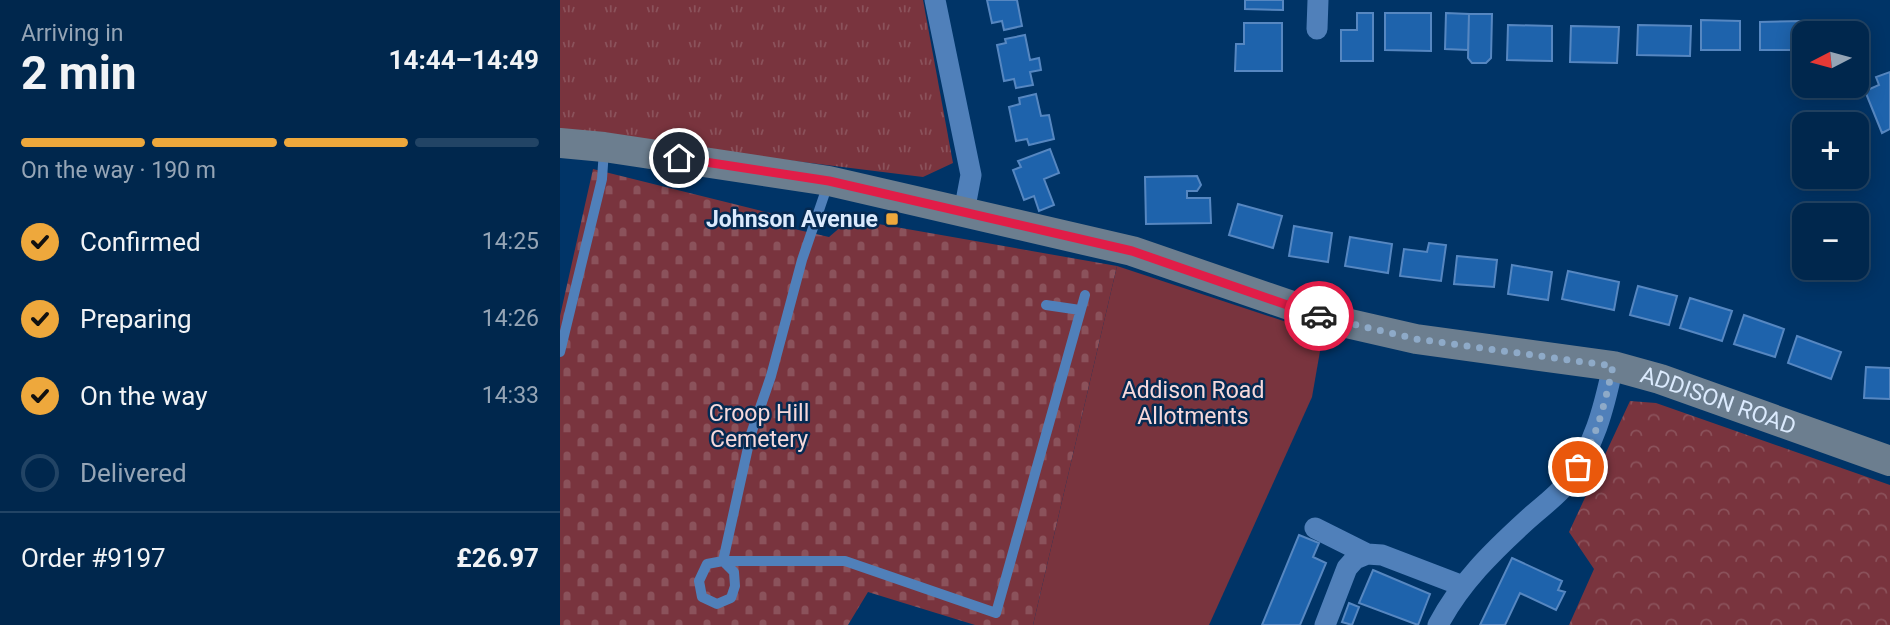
<!DOCTYPE html>
<meta charset="utf-8">
<style>
:root{--surface:#00274d;--page:#0a2f54;--text:#f1f3f6;--muted:#95a5b6;--line:#224465;--accent:#eea83c}
body{margin:0;font-family:Roboto,sans-serif;background:var(--page);color:var(--text);height:100vh;display:flex;flex-direction:column;font-size:26px;white-space:nowrap}
*{box-sizing:border-box;margin:0}
p{font-size:23px;color:var(--muted)}
.icon{flex:none;width:38px;height:38px;fill:none;stroke:currentColor;stroke-width:2;stroke-linecap:round;stroke-linejoin:round}
.map{position:relative;flex:1;overflow:hidden}
.panel{display:flex;flex-direction:column;background:var(--surface);width:560px}
.panel>*{flex:none}
.needle{width:46px;rotate:264deg}
.buttons{position:absolute;left:1232px;top:21px;display:grid;gap:14px}
.buttons a{display:grid;place-items:center;width:77px;height:77px;border-radius:14px;background:var(--surface);box-shadow:0 4px 18px #0003,0 0 0 2px var(--line);font-size:35px}
.pin{position:absolute;display:grid;place-items:center;width:60px;height:60px;color:#fff;margin:-30px;border:4px solid #fff;border-radius:50%;box-shadow:0 2px 7px #0007}
.courier{position:absolute;display:grid;place-items:center;width:70px;height:70px;margin:-35px;border:5px solid #e11d48;border-radius:50%;background:#fff;color:#222;box-shadow:0 2px 9px #0007}
.overview em{font-style:normal;font-weight:700}
.overview div{display:flex;flex-direction:column-reverse}
.overview{display:flex;align-items:center;justify-content:space-between;height:119px;padding:0 21px}
h1{font-size:46px;font-weight:700;line-height:52px}
.bar{display:grid;grid-template-columns:repeat(4,1fr);gap:10px 7px;align-content:center;height:84px;padding:0 21px}
.bar i{height:9px;border-radius:5px;background:var(--line)}
.bar .current{background:var(--accent)}
.bar p{grid-column:span 4}
.line{display:flex;align-items:center;gap:18px;padding:0 21px;border-top:2px solid var(--line)}
.line div{flex:1}
ol{padding:0 21px;list-style:none}
li{display:flex;align-items:center;gap:21px;height:77px}
li p{margin-inline-start:auto}
li .icon{padding:7px;border-radius:50%;background:var(--accent);color:#111;stroke-width:4}
li:last-child{color:var(--muted)}
li i{width:38px;height:38px;border:4px solid var(--line);border-radius:50%}
main{display:flex;flex:1;min-height:0}
.map>svg:first-child{display:block}
.grass{fill:url(#grass-tufts)}
.forest{fill:url(#forest-crowns)}
.cemetery{fill:url(#cemetery-stones)}
.garden{fill:#79343e}
.building{fill:#1e63ac;stroke:#5687c1;stroke-width:2}
.lines{fill:none;stroke-linecap:round;stroke-linejoin:round}
.lane{stroke:#5080ba;stroke-width:10}
.street{stroke:#5080ba;stroke-width:21}
.secondary{stroke:#6c7e8f;stroke-width:30}
.done{stroke:#8eaac8;stroke-width:7;stroke-dasharray:0 12.6}
.route{stroke:#e11d48;stroke-width:9}
.poi-dot{fill:#eea83c;stroke:#052a52;stroke-width:2.5}
.labels{text-anchor:middle;dominant-baseline:central;stroke-width:5;stroke-linejoin:round;paint-order:stroke}
.poi-label{font-size:23px;font-weight:bold;fill:#dbeafd;stroke:#052a52;text-anchor:end}
.park-label{font-size:23px;fill:#f7d9db;stroke:#052a52}
.street-label{font-size:23px;fill:#dbeafd;stroke:#052a52}
</style>
<main>
<section class="panel">
<div class="overview"><div><h1>2 min</h1><p>Arriving in</p></div><em>14:44–14:49</em></div>
<div class="bar"><i class="current"></i><i class="current"></i><i class="current"></i><i></i><p>On the way · 190 m</p></div>
<ol>
<li><svg class="icon" aria-label="check" viewBox="0 0 24 24"><path d="M5 12l5 5 9-10"/></svg>Confirmed<p>14:25</p></li>
<li><svg class="icon" aria-label="check" viewBox="0 0 24 24"><path d="M5 12l5 5 9-10"/></svg>Preparing<p>14:26</p></li>
<li><svg class="icon" aria-label="check" viewBox="0 0 24 24"><path d="M5 12l5 5 9-10"/></svg>On the way<p>14:33</p></li>
<li><i></i>Delivered</li>
</ol>
<div class="line" style="height:91px"><div>Order #9197</div><b>£26.97</b></div>
</section>
<div class="map">
<svg width="1330" height="625" viewBox="0 0 1330 625">
<defs>
<pattern id="grass-tufts" width="24" height="20" patternUnits="userSpaceOnUse" patternTransform="scale(1.75)"><rect width="24" height="20" fill="#79343e"/><path d="M3 7l-1-3M5 7V3M7 7l1-3M15 17l-1-3M17 17v-4M19 17l1-3" fill="none" stroke="#8b525b"/></pattern>
<pattern id="forest-crowns" width="20" height="18" patternUnits="userSpaceOnUse" patternTransform="scale(1.75)"><rect width="20" height="18" fill="#79343e"/><path d="M2 6a3 3 0 1 1 6 0M12 15a3 3 0 1 1 6 0" fill="none" stroke="#8b525b"/></pattern>
<pattern id="cemetery-stones" width="16" height="16" patternUnits="userSpaceOnUse" patternTransform="scale(1.75)"><rect width="16" height="16" fill="#79343e"/><path d="M2 7V4a2 2 0 0 1 4 0v3zM10 15v-3a2 2 0 0 1 4 0v3z" fill="#8b525b"/></pattern>
</defs>
<rect width="100%" height="100%" fill="#003467"/>
<path class="grass" d="M0,0H363L393,163L363,177L0,132Z"/>
<path class="forest" d="M1070,401L1096,403L1330,485V625H1009L1034,569L1009,532Z"/>
<path class="cemetery" d="M33,169L218,215L230,228L269,237L290,219L557,266L473,625H415L308,592L288,625H0V316Z"/>
<path class="garden" d="M557,266L763,334L752,397L649,625H473Z"/>
<path class="building" d="M427,0H457L462,26L444,30L442,21L432,23Z
M685,0H723V10L685,9Z
M797,13H813V61H781V30H797Z
M825,13H871V51L825,50Z
M886,13L909,14L908,50L885,49Z
M909,14H932L931,58L926,63H912L908,58Z
M1141,20L1180,21V50H1141Z
M1244,21V50H1200V22Z
M684,23H722V71H675L676,44H684Z
M1271,24L1296,33H1268Z
M948,25L992,26V61L947,60Z
M1078,25L1131,26L1130,56L1077,55Z
M1011,26L1059,27L1057,63L1010,62Z
M1297,33L1309,38L1301,63L1297,62Z
M465,35L470,60L479,58L481,70L470,72L473,85L456,88L454,79L444,81L437,45L446,43L445,39Z
M1330,72V129L1322,133L1305,91L1319,85L1316,77Z
M476,94L481,116L489,115L494,139L469,145L467,139L456,141L449,107L460,104L459,98Z
M490,149L499,173L484,179L494,205L479,211L474,196L464,200L453,170L461,167L458,161Z
M637,176L641,185L637,191H627V198H650L651,223L586,224L585,177Z
M678,204L722,216L713,248L669,235Z
M734,226L772,233L768,262L729,256Z
M790,237L832,244L828,273L785,266Z
M869,243L886,245L881,281L840,276L844,249L867,252Z
M897,256L937,260L934,287L894,284Z
M952,265L992,272L988,300L948,294Z
M1008,271L1059,282L1054,310L1002,299Z
M1078,286L1117,296L1109,325L1070,315Z
M1130,298L1172,311L1162,341L1120,328Z
M1184,315L1224,329L1215,357L1174,344Z
M1237,336L1281,352L1271,379L1228,363Z
M1306,367L1330,368V399L1304,398Z
M739,535L759,543L753,557L766,563L740,625H702Z
M952,558L1002,581L998,590L1005,592L996,610L960,593L945,625H920Z
M813,570L870,594L858,625L799,603Z
M789,603L799,607L792,625L782,622Z"/>
<g class="lines">
<path class="lane" d="M486,305L520,310
M0,352L42,179L44,150
M163,561L174,572L175,586L171,598L157,604L142,597L139,581L147,564L163,561H285L436,613L525,295
M163,561L191,434L211,376L242,260L268,184"/>
<path class="street" d="M375,0L411,175L404,212
M757,29L758,0
M755,528L807,554
M765,625L787,568L795,559L807,554L822,555L903,586
M878,625C900,583 933,551 967,520C980,508 996,497 1007,483C1034,448 1044,408 1053,366"/>
<path class="secondary" id="s1" d="M0,143L44,147L269,181L572,251L773,320L856,339L1053,366L1100,379L1330,461"/>
</g>
<g class="lines">
<path class="done" d="M759,316L856,339L1053,366C1045,402 1038,435 1018,467"/>
<path class="route" d="M119,158L269,181L572,251L759,316"/>
</g>
<rect class="poi-dot" x="325" y="212" width="14" height="14" rx="3.5"/>
<g class="labels">
<g class="poi-label">
<text x="318" y="219">Johnson Avenue</text>
</g>
<g class="park-label">
<text x="633" y="390">Addison Road<tspan x="633" dy="26">Allotments</tspan></text>
<text x="199" y="413">Croop Hill<tspan x="199" dy="26">Cemetery</tspan></text>
</g>
<g class="street-label">
<text stroke="none"><textPath href="#s1" startOffset="1190">ADDISON ROAD</textPath></text>
</g>
</g>
</svg>
<div class="buttons">
<a><svg class="needle" viewBox="-14 -14 28 28"><path d="M0-13l5 13h-10z" fill="#e53935"/><path d="M0 13l5-13h-10z" fill="#95a5b6"/></svg></a>
<a>+</a>
<a>−</a>
</div>
<div class="pin" style="left:1018px;top:467px;background:#ea580c"><svg class="icon" aria-label="bag" viewBox="0 0 24 24"><path d="M5 8h14l-1 12H6zM9 8a3 3 0 0 1 6 0"/></svg></div>
<div class="pin" style="left:119px;top:158px;background:#1f2937"><svg class="icon" aria-label="home" viewBox="0 0 24 24"><path d="M3 11l9-7 9 7M6 9v11h12V9"/></svg></div>
<div class="courier" style="left:759px;top:316px"><svg class="icon" aria-label="car" viewBox="0 0 24 24"><path d="M5 17H2v-5l4-1 3-4h7l3 4 3 1v5h-3M9 17h6M6 11h13"/><circle cx="7" cy="17" r="2"/><circle cx="17" cy="17" r="2"/></svg></div>
</div>
</main>
